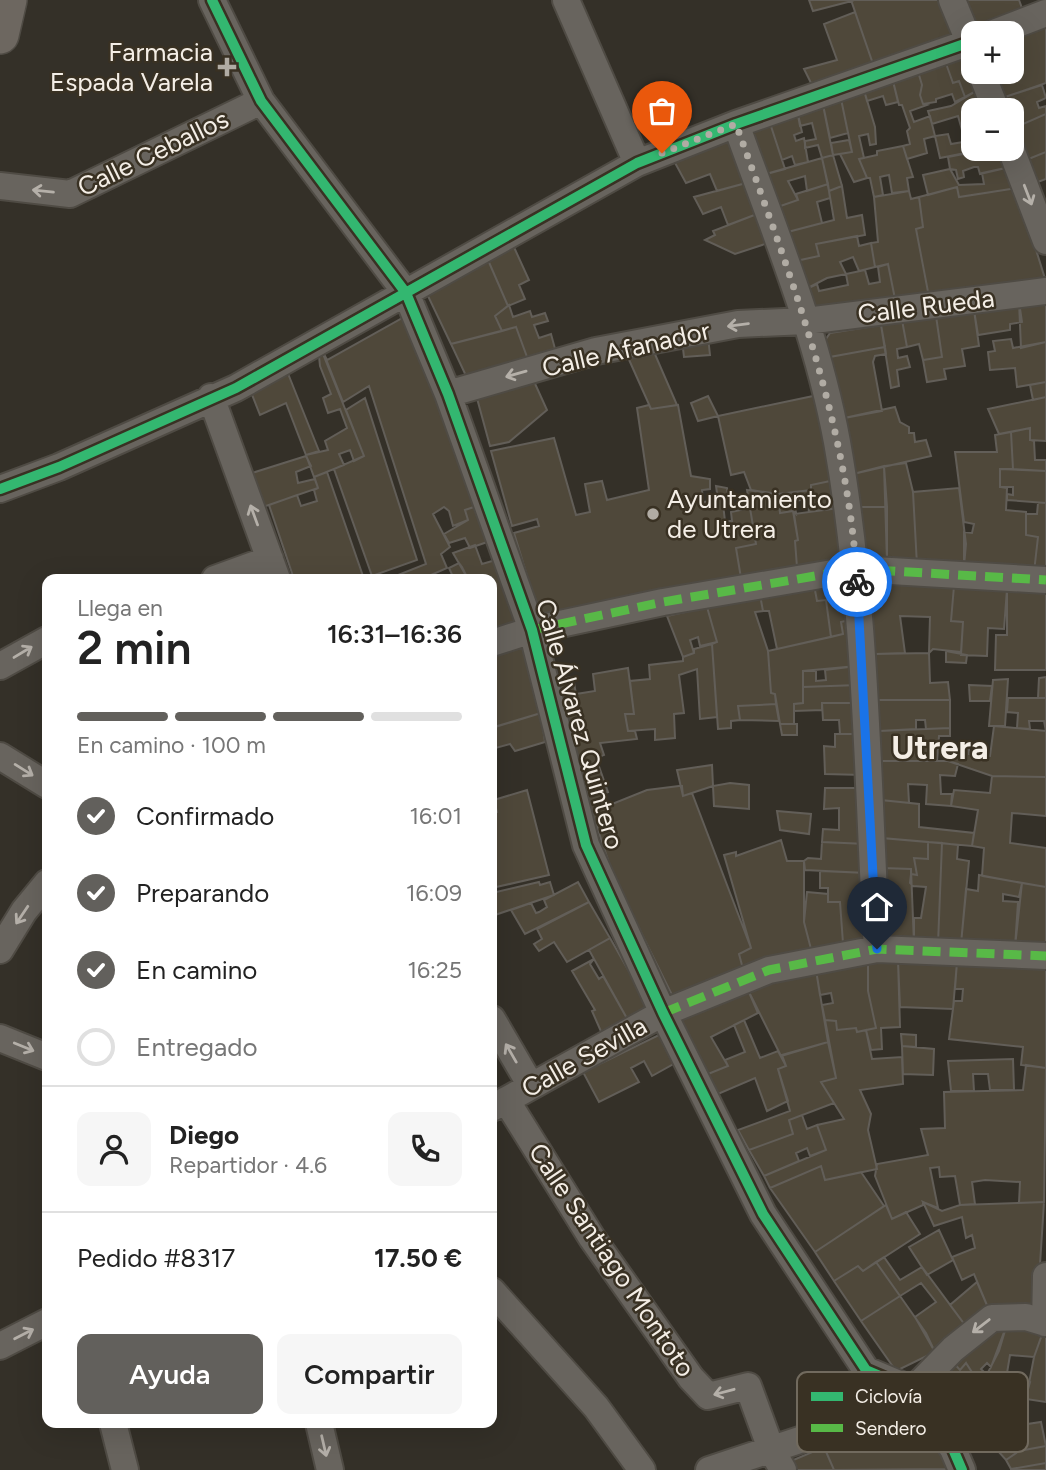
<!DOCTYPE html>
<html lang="es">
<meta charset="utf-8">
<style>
:root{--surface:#fff;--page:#f6f6f6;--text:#222;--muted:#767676;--line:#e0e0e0;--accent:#62605c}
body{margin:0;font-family:Figtree,sans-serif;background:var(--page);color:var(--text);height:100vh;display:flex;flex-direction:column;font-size:26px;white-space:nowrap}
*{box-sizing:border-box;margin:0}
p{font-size:23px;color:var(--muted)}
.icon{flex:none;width:38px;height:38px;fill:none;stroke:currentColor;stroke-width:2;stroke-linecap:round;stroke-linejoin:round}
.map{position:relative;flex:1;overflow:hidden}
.sheet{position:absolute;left:42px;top:574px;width:455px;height:854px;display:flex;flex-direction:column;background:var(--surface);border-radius:14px;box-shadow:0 7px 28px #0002}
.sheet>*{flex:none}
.buttons{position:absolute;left:961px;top:21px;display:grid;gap:14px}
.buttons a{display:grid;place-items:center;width:63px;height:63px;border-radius:14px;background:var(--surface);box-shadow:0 7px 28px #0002;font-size:35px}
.pin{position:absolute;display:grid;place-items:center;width:60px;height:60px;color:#fff;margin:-72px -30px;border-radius:50% 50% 50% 0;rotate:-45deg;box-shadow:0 0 7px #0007}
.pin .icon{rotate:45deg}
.courier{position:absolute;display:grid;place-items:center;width:70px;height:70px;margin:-35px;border:5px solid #1a73e8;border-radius:50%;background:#fff;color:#222;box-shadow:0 2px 9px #0007}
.head em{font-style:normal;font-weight:600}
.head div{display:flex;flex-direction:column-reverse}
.head{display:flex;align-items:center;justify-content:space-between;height:119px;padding:0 35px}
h1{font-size:46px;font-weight:600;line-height:52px}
.bar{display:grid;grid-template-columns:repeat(4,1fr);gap:10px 7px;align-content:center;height:84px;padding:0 35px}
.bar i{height:9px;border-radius:5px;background:var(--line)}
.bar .selected{background:var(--accent)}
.bar p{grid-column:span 4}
.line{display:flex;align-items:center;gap:18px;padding:0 35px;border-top:2px solid var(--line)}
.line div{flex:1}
.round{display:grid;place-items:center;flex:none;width:74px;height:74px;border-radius:14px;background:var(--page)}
ol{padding:0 35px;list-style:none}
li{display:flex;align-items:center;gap:21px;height:77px}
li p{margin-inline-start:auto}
li .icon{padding:7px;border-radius:50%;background:var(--accent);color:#fff;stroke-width:4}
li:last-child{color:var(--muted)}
li i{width:38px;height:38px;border:4px solid var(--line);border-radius:50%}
.button{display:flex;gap:14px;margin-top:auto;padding:14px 35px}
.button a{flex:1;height:80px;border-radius:14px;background:var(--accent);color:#fff;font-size:28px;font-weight:600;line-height:80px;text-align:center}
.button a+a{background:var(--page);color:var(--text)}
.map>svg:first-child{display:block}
.building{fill:#4f483a;stroke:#625e58;stroke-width:2}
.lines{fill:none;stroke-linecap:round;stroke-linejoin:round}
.street-casing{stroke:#4f4b44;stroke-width:30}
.secondary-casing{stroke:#4f4b44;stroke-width:40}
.street{stroke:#68645e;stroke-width:26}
.secondary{stroke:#6d6760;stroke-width:37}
.quiet{stroke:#58b947;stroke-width:9;stroke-dasharray:18 9;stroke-linecap:butt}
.cycleway-casing{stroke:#393123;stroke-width:15}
.cycleway{stroke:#33b770;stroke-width:10}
.oneway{stroke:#b5b0a9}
.done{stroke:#b1aca4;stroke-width:7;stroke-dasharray:0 12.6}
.route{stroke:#1a73e8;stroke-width:9}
.poi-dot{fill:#b1aca4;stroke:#393123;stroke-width:2.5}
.labels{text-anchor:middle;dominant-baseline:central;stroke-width:5;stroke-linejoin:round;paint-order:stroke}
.poi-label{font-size:26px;fill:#f4eee6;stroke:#393123;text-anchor:end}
.street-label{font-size:26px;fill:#f4eee6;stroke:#393123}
.district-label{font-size:33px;font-weight:bold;fill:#f4eee6;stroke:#393123}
.key{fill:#393123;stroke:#716a5e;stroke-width:2}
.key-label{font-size:19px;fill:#f4eee6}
</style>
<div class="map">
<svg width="1046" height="1470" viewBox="0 0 1046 1470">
<rect width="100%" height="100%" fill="#343028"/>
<path class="building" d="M809,0H851L852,1L813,11Z
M851,0H942L957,38L873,64Z
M960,0H1019L1023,11L973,29Z
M855,12L873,64L812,85L804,69L837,60L824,24Z
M1046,18V83L1002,98L991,72H1012V33Z
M963,52L978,90L965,97L959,81L953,83L944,58Z
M944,58L953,83L959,81L965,97L955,102L952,94L936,99V102L923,104L920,95L922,85L917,68Z
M917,68L922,85L920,95L923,104L927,105L910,111L914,122L930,116L935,136L924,139L927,153L907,159L903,146L910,144L907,131L910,128L902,105H899L892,77Z
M892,77L898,102L886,105L883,96L867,101L863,87Z
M1042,85L1046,98L1037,102L1039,108L1046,106V114L1014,128L1012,110H1007L1002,98Z
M863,87L875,127L876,144L870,145L868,134L859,136L864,158L859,159L867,178L854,182L840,154L852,152L840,94Z
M978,90L988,110H973V127L962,130L958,116L932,124L928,111L951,106Z
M840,94L848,133L830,138L822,100Z
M822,100L833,155L822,158L818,145L805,148V141L816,139L812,123L800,126L797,110Z
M797,110L802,132L794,135L796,141L804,138L808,162L795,165L792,156L782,160L769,120Z
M1046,114V152L1026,160L1014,128Z
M769,120L785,169L759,176L743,130Z
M973,127V149H985L940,158L935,136L948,134L951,144L969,141L964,130Z
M728,135L746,183L717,191L710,174L686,183L674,161Z
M849,140L852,152L833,155L831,143Z
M903,146L913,177L907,178L909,191L892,193L889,175L884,176L880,177L883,195L874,197L870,178H867L859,159L877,155V151Z
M989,149H1004L1010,167L980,174L978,167H974L963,171L964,177L958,179L956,170L950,169L948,157Z
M1046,152V179L1035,183L1026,160Z
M833,155L842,186L829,191L822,158Z
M822,158L828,184L807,191L805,176L788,181L798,200L772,209L759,176Z
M1010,167L1017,188L959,197L957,187L928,195L923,175L950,169L959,185L984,184L982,173Z
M746,183L757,214L728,225L721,207L703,214L694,197Z
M828,184L830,198L817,202L822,223L780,234L772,209L798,200L796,194Z
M842,186L847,218L862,215L865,235L816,244L819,256L791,262L780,234L834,220L829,191Z
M957,187L959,197L1017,188L1046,282L929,297L916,229L923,227L919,197Z
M909,191L911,199L919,197L923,227L916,229L929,297L896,304L888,264L875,267L871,243L878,242L874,197Z
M757,214L768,243L735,254L705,240L715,235L713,231Z
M857,236L859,246L871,243L875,267L859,271L853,257L840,262L846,274L827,278L802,291L791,262L819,256L816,244Z
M513,245L529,280L519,285L525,299L508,306L488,260Z
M488,260L508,306L495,316L502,331L451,344L427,294Z
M888,264L896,304L810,317L802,291L817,284L819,291L848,285L846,274L865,270L869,284L880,282L878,267Z
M1046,299V342L1021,348L1019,302Z
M1019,302L1022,322L1010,324V330L978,335L974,310Z
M509,305L513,317L530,311L532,317L545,313L548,321L534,325L539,338L551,334L557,356L530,365L516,327L502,331L495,316Z
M974,310L979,346L962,349L965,366L944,369L946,379L927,382L923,360L942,357L936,316Z
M406,316L479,505L465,510L468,520L453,526L449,511L444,507L433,514L450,547L441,554L447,568L422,579H388L426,564L369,386L343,402L324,354L327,360Z
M936,316L942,357L923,360L919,344L907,347L902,320Z
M902,320L907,347L897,349L898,358L907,356L910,367L897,370L899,386L891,388L881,325Z
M881,325L885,347L824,358L820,348L830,333Z
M516,327L530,365L468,380L451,344Z
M708,337L710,355L684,357L682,340Z
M1011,339L1013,348L1046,342V382L1017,387L1015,368L990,370L988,352L995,351L993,341Z
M651,345L677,405L651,409L626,353Z
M885,347L886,354L875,356L873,362L882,411L844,418L824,358Z
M323,354L364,456L354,461L350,450L339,454L344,465L314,477L306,455L328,450L325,441L347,428L340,409L328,413L323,398L331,394L320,366L319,356Z
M287,371L319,451L306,455L286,403L260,415L249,387Z
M532,377L547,410L509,442L490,446L475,391Z
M1046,382V397L1033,400L1030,385Z
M818,395L835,480L811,485V490L778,494L751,490L744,472L731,475L718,416Z
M708,396L718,416L698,421L691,403Z
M1046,397V441L1030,440V428L999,434L988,409Z
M365,398L417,560L372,576L334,469L364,456L346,410Z
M649,405L651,409L678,405L691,476L710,479V489L702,490L703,502L718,500L716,486L727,488L728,495L722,496L725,521H732L731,512L750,508L756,544L736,548L741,578L541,622L514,533L539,526L537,519L512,526L491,451L554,438L576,515L590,512L585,484L602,481L607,500L649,490L637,408Z
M895,407L900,422L909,427V433H914L915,442L926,440L931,456L853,474L844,418Z
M1030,428V440L1034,441L1035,460H1046V471L1013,469L1011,432Z
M1011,432L1013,469H1000V487L1007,488L1006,510L1026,512V535L1038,537L1034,572L964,566V532L972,533L974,524L964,522L955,452H997L995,435Z
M306,456L311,466L296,472L298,483L315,479L318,488L263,507L252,473Z
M906,463L913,492L917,565L887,562L884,466Z
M884,466L887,507H859L853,474Z
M1000,469L1046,471V503L1007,500V494L1013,495V487H1000Z
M327,472L364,579H294L269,505L297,495L301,506L317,501L314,490L318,488L314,477Z
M835,480L839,508L809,512L807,499L795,501L796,514L793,511L780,513L778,494L811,490V485Z
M959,488L966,544L964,566L917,565L913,492Z
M747,490L778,494L780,513L793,511L798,540L795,541L797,567L741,578L736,548L756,544Z
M1038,503H1046V573L1034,572L1038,537L1026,535V514H1037Z
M483,504L493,540L470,548L465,538L449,543L444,534L468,520L465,510Z
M859,507H887V562L861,561Z
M839,508L844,560L797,567L795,541L798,540L794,514Z
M475,545L482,564L499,559L520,626L492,635V579H468L453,553Z
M459,563L462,567L468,579H454L449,568Z
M849,580L853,619L841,622L843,634L831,637L826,600L817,601L814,585Z
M867,582L954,586L951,621L963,622L961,652L933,649L929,653L930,617L900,616L905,653L875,654Z
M814,585L817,601L826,600L831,637L777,649L769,611H763L760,595Z
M954,586L1007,589L1004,629L988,628L987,656L961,655L963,622L951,621Z
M1007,589L1046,591V670H995L996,635H1007Z
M760,595L763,611L755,612L768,651L771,693L775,694L776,704L738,706L740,720L731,721V728L718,729L712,644L717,642L707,607Z
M707,607L717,642L700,646L698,637L690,640L694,653L683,657L667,616Z
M853,619L857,666L803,671V703L794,704V724H780L775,694L771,693L768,651L843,634L841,622Z
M522,642L541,713L494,727L492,653Z
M712,644L717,717L700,719L697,669L679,675L684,713L674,714L675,738L655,740V729L628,731L625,714H634L630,681L650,679L649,665L683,661V657L694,653V649Z
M946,651L967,655L966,663L946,662Z
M929,653L930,683L948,682L950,700H877L875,654Z
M857,666L858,685L803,687V671H816V681L826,680L825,670Z
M628,668L634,714H625L628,731H635L637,739L600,743L604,755L596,758L608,792L602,794L606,806L592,812L570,746L557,679L573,677L576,694L595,691L593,674Z
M1046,677V698H1038L1039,678Z
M1008,679L1005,726H989L993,680Z
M858,685L859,703H822V710L794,711V704L803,703V687Z
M969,685L992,686L990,701H970Z
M1008,698H1046V731L1044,721H1029L1030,729L1017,728L1018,713L1007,712Z
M877,700H950V728L926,729L925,720H916V729L879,731Z
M822,703H859L861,734H840L839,720H823Z
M776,704L779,721L740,720L738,706Z
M541,713L545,742L515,751L510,744L492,749V728Z
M780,724H797V735H782Z
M994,726L1046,731V777L992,776L948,761L950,744L969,749V754L990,756Z
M950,728V736H939L937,761H880L879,731Z
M835,734H861L863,775L825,774L824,746L835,747Z
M880,761H948L958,764L955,776L940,775L941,794H952L951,806L926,804L927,785L908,784L909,803L881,800Z
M712,765L713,786L683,796L677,770Z
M992,776L1046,777V816L1012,813L1010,843L1046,848V887L982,876L984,848L972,846L978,810L951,806L954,790L990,793Z
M730,783L749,785V809L714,806L713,786Z
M679,786H682L683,796L692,793L751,948L739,954L743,969L673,997L614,878L592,812L647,790Z
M825,788H864L866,844L822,842L823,829L839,830V808L824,809Z
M527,790L549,875L492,888V813L497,812L494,800Z
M881,800L919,804V827L974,833L972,846L882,838Z
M777,811L811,814L809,834L780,830Z
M882,838L928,842V859L914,858L917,875L911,874V869L883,868Z
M781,840L787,861H804V922L811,949L743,969L739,954L751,948L724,855L736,852V856Z
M822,842L866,844L867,873L805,870L804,861L808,858L821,859Z
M928,842L942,843L938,944H914V918H921L926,887L913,886L910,883L911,874L917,875L914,858L928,859Z
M942,843L958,845L957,859L969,861L961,944H938Z
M883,868L911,869L914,944L886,945Z
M820,871L867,873L869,943H843L840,902H828V888H820Z
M979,875L1022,883L1019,897L1003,894V901L1018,902L1015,947L961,944L966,889L978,891Z
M539,882L540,885L550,882L554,895L492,916V893Z
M578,882L589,902L525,934L511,910L531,903L536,913L539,912L547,907L544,900Z
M1022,883L1046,887V948L1015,947Z
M807,892L828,894V902H840L843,943L811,949L804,922Z
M589,902L610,938L567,962L554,942L539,951L534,944L542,939L537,929Z
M610,938L651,1010L629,1022L589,950Z
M594,959L590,964L599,979L603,976L629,1022L603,1036L592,1011L595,1010L572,971Z
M898,960L957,962L953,1009L900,1007Z
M898,960L900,1027L881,1028L882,1049L871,1050L866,1030L876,1028L868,991V963Z
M957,962L1046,965V1068L1021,1065L1023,1047L949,1039L954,1001H962L963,989H955Z
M868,963V991L876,1028L857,1032L856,1028L837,1030L836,1021L825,1020L822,1005L833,1003L831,993L820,995L816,970Z
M816,970L828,1042L781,1056L748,990Z
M748,990L758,1013L711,1037L728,1066L708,1074L679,1017Z
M744,1020L760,1058L778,1051L786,1066L778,1069L788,1101L767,1111L755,1078L718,1094L708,1074L728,1066L725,1060L745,1052L734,1025Z
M825,1020L836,1021L837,1030L856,1028L857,1032L866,1030L872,1059L902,1057L903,1084L860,1090L871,1114L868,1130L877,1169L825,1180L821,1166L770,1188L764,1176L826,1150L817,1125L844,1119L821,1082L836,1078Z
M665,1032L677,1062L652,1076L644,1061L631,1068L639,1082L599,1102L583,1072Z
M901,1034L916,1035V1047L902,1046Z
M828,1042L836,1078L821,1082L834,1103L789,1120L793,1134L749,1150L738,1130L790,1111L778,1069L786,1066L782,1055Z
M902,1046L934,1049L933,1075L903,1074Z
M1013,1059L1014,1090H990L988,1074H973L974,1091H951L948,1061Z
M1026,1065L1046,1068L1044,1202L1019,1203L1020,1182L985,1180L972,1182L975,1204L960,1205L955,1176L940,1177L939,1167L930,1168L938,1208L923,1202V1205L892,1219L875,1176L877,1164L928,1155L921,1129L945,1128L944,1092L1023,1090Z
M802,1115L807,1129L817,1125L826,1150L810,1156L807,1148L796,1153L799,1161L764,1176L749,1150L793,1134L789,1120Z
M821,1166L825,1180L861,1172L884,1206L815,1252L770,1188Z
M923,1202L942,1211L960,1205L1044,1202L1037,1311L989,1310L974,1274L962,1280L952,1257L975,1248L972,1235L966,1238L962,1217L934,1226Z
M886,1205L892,1219L906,1212L920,1234L863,1271L858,1266L834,1281L815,1252Z
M939,1230L953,1260L927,1275L909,1247Z
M884,1257L900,1280L922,1267L968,1329L935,1352L915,1317L936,1302L921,1283L900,1296L876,1262Z
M876,1262L900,1296L861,1321L834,1281L858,1266L863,1271Z
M977,1282L989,1310L968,1329L950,1305Z
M900,1296L926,1333L935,1352L896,1371L861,1321Z
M1007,1324L991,1367L987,1363L981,1369L988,1376L981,1386L966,1363L960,1370L950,1359Z
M1007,1324L1044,1329L1034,1357L1010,1355L1006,1379L1030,1382L1027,1393L981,1386L999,1351Z
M1044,1329L1046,1330V1402L1026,1399L1034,1357Z
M950,1359L960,1370L966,1363L984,1391L982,1403L970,1422L922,1385Z
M907,1409L916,1410L951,1469L834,1470L824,1447Z
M1041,1422L1046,1446L1019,1451L1006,1460L980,1431Z
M1046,1446V1463L1011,1469L1006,1460L1019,1451Z
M824,1447L834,1470H795L791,1461Z
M1046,1463V1470H1011V1469Z"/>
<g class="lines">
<defs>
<path id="street" d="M212,0L261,101L406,293L448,394L532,630L586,845L663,1013L763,1214L866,1370L913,1390L953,1449L962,1470
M566,0L637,163
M952,0L973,51
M994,33L1046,13
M981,72L996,110
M736,124C773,228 817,333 837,442C867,609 867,780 877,949
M1011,149L1046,241
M0,186L70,194L261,101
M448,394L596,351L738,324L806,321L1046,291
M211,397L277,579
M0,489L59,467L236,388L637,163L736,124L973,41
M215,579L270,559
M492,643L532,630L663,602L856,569L1046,580
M0,666L47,640
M0,756L47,785
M0,950L24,911L47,883
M492,1019L531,1086
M0,1038L47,1057
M506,1100L592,1238L691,1378L708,1396L748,1386L771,1449L783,1470
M492,1108L663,1013L769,970L877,949L1046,956
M492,1291L596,1407L642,1470
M1045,1323L1046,1276
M0,1346L47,1322
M113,1423L125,1470
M319,1423L330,1470
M709,1470L848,1424L913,1390L953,1349L992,1318L1026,1317L1046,1323"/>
<path id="secondary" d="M0,35L8,0"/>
</defs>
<use href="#street" class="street-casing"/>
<use href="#secondary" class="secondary-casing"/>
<use href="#street" class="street"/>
<use href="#secondary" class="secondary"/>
<path class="quiet" d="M532,630L663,602L856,569L1046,580
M663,1013L769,970L877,949L1046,956"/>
<defs>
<path id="cycleway" d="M212,0L261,101L406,293L448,394L532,630L586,845L663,1013L763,1214L866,1370L913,1390L953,1449L962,1470
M0,489L59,467L236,388L637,163L736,124L973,41"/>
</defs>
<use href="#cycleway" class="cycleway-casing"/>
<use href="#cycleway" class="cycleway"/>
</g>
<defs><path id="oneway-shaft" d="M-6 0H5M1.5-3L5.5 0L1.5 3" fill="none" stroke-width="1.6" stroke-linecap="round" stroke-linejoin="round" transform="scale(1.75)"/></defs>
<g class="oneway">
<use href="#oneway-shaft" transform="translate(43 191) rotate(-174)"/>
<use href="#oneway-shaft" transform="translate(1028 195) rotate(69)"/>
<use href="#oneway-shaft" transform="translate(738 325) rotate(173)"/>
<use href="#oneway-shaft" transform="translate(516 374) rotate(164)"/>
<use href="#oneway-shaft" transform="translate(254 515) rotate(-110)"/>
<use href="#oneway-shaft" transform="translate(23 652) rotate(-31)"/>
<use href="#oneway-shaft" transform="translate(24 770) rotate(32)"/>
<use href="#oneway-shaft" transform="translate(22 915) rotate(124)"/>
<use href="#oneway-shaft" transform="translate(24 1047) rotate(22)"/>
<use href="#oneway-shaft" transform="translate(511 1053) rotate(-120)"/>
<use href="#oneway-shaft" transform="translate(981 1326) rotate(142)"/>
<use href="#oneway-shaft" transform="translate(24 1334) rotate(-27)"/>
<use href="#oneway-shaft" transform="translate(724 1392) rotate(165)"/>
<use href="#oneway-shaft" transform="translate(324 1446) rotate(77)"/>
</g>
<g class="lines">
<path class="done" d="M662,153L736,124C789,272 848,422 857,582"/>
<path class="route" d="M857,582L877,949"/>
</g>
<g class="poi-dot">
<path d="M223.5 56.5h7v7h7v7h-7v7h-7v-7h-7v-7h7z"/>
<circle cx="653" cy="514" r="7"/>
</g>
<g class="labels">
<g class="poi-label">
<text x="213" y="52">Farmacia<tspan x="213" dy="30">Espada Varela</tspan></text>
<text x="667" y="499" text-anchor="start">Ayuntamiento<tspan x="667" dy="30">de Utrera</tspan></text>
</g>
<g class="street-label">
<text transform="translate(153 153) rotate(-26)">Calle Ceballos</text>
<text transform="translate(926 306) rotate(-7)">Calle Rueda</text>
<text transform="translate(626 349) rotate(-13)">Calle Afanador</text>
<text transform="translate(580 724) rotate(74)">Calle Álvarez Quintero</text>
<text transform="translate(584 1057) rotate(-29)">Calle Sevilla</text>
<text transform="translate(612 1260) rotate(56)">Calle Santiago Montoto</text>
</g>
<g class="district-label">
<text x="940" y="747">Utrera</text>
</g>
</g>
<rect x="797" y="1372" width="231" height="80" rx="10" class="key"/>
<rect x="811" y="1392" width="32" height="9" fill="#33b770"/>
<rect x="811" y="1424" width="32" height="8" fill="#58b947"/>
<g class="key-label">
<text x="855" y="1403">Ciclovía</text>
<text x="855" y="1435">Sendero</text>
</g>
</svg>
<div class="buttons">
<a>+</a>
<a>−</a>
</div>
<div class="pin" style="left:662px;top:153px;background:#ea580c"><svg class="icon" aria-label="bag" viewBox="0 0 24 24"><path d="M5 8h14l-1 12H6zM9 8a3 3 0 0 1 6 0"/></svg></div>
<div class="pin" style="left:877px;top:949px;background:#1f2937"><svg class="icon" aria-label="home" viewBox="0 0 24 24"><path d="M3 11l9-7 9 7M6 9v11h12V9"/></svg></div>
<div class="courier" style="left:857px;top:582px"><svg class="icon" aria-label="bike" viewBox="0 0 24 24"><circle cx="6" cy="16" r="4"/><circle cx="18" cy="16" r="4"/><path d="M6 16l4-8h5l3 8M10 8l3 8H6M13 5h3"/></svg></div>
<section class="sheet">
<div class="head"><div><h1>2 min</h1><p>Llega en</p></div><em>16:31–16:36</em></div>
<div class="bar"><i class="selected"></i><i class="selected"></i><i class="selected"></i><i></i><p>En camino · 100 m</p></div>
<ol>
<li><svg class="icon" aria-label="check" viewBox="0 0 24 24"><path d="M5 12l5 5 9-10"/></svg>Confirmado<p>16:01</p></li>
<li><svg class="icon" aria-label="check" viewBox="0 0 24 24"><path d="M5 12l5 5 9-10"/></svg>Preparando<p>16:09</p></li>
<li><svg class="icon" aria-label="check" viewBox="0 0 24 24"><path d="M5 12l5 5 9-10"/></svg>En camino<p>16:25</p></li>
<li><i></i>Entregado</li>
</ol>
<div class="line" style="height:126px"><a class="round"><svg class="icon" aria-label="person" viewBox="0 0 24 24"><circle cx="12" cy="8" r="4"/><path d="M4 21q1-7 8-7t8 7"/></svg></a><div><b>Diego</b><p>Repartidor · 4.6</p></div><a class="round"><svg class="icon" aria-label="phone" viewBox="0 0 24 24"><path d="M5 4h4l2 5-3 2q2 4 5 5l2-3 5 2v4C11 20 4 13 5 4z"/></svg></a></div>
<div class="line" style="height:91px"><div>Pedido #8317</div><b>17.50 €</b></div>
<div class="button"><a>Ayuda</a><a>Compartir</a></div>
</section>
</div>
